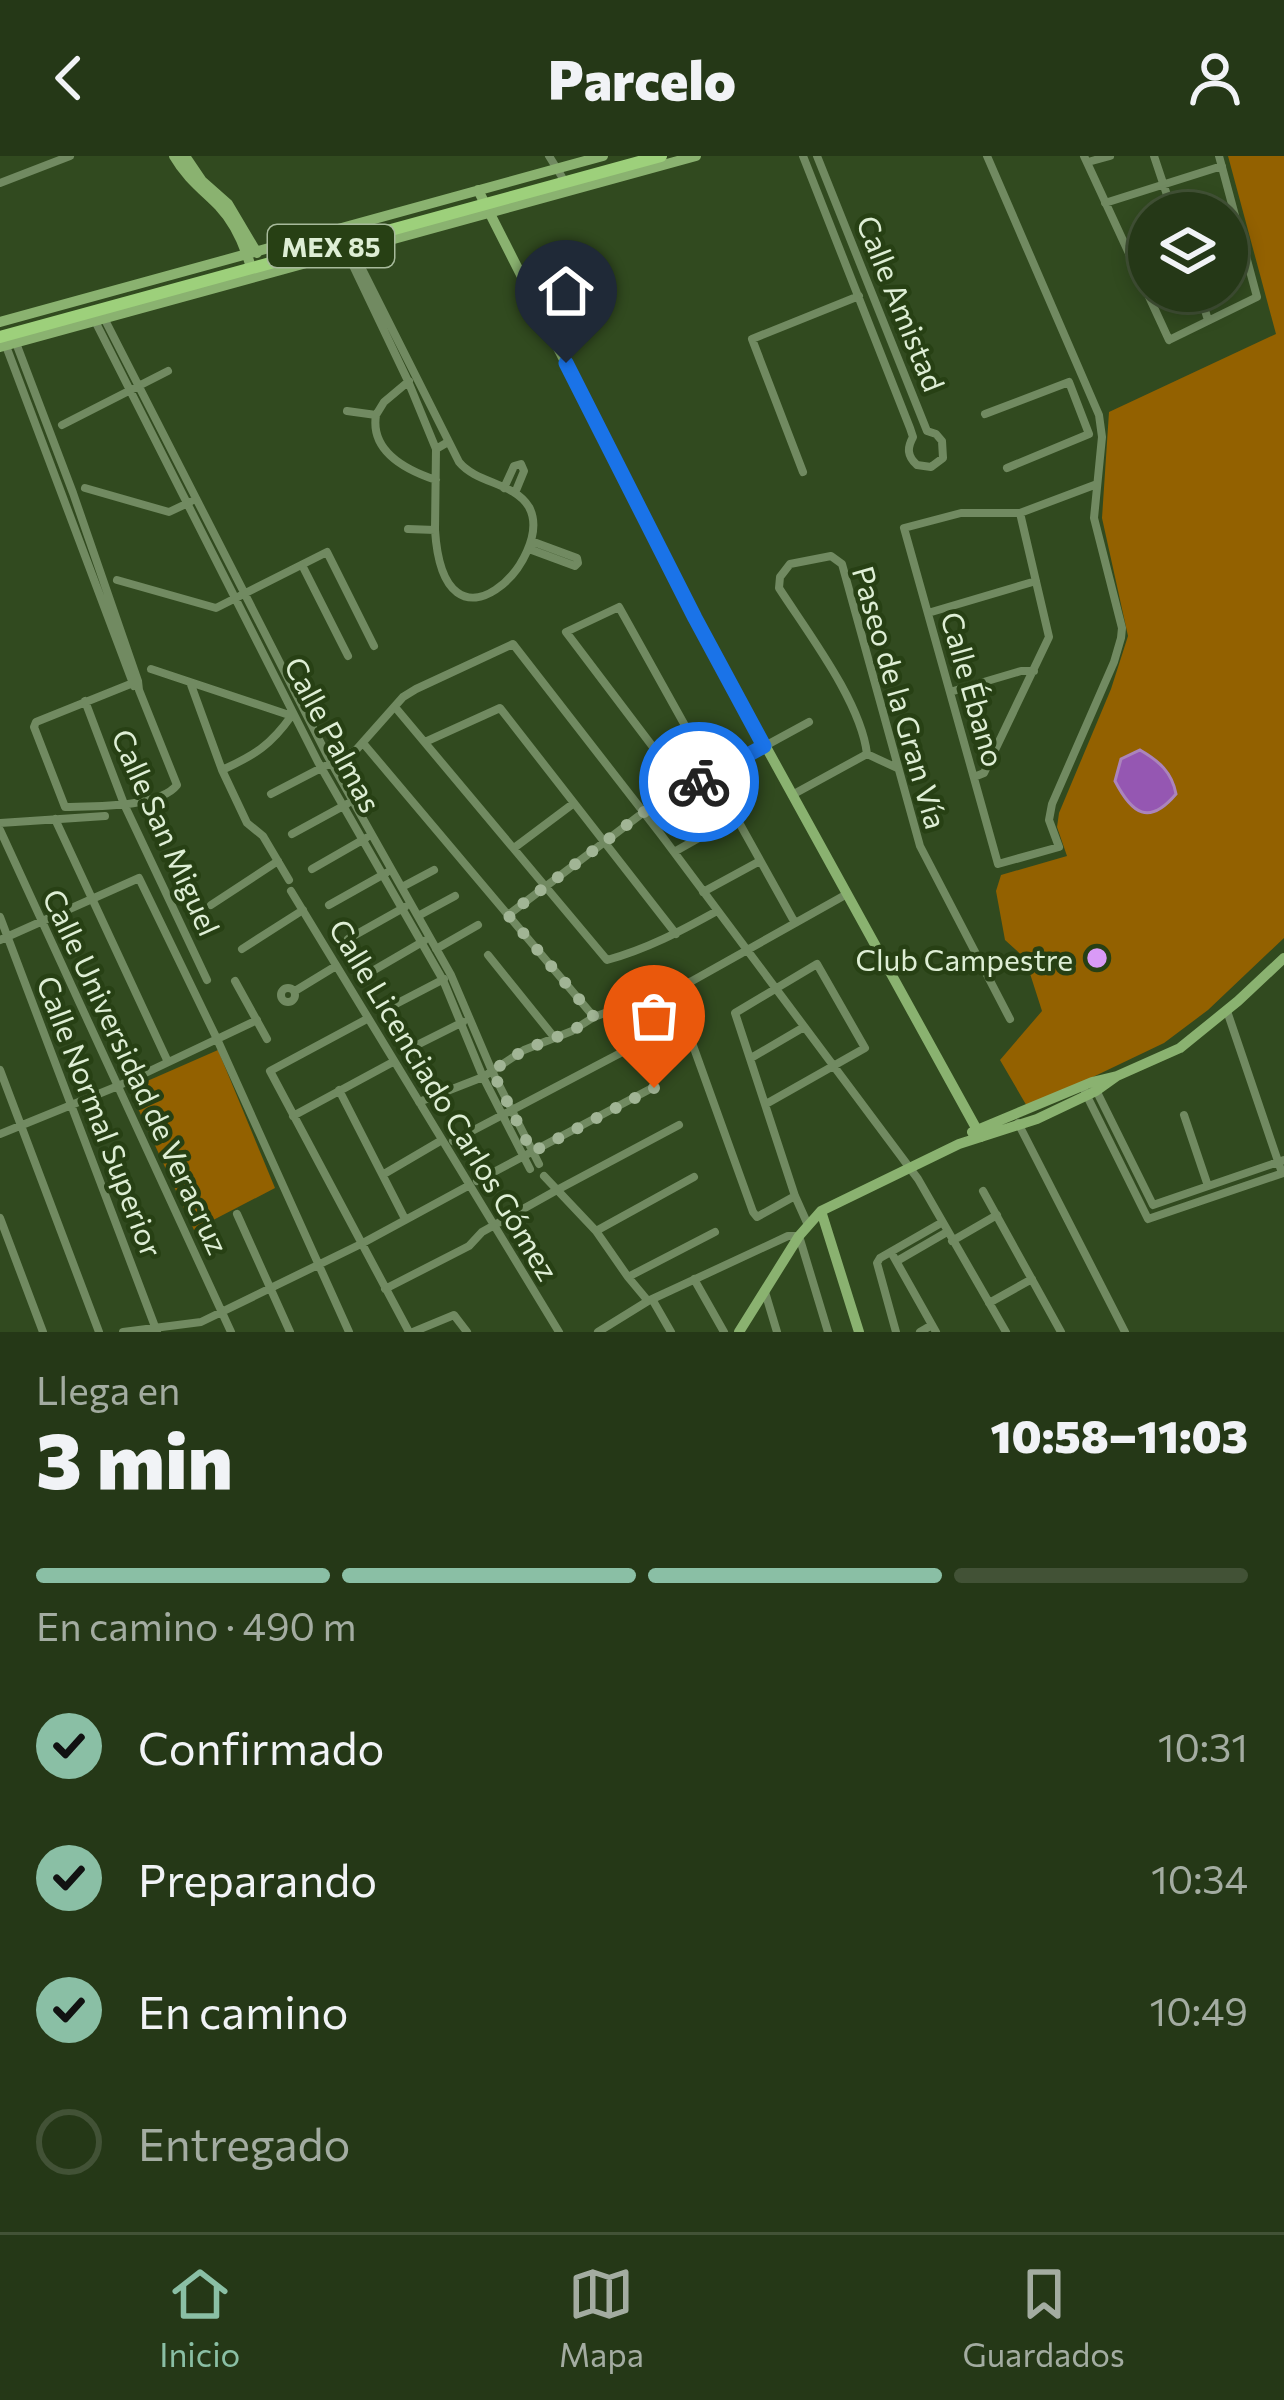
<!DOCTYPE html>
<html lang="es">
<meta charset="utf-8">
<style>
:root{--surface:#253817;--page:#2d3f20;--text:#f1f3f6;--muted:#a3aca1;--line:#425236;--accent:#8abfa5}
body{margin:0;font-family:Commissioner,sans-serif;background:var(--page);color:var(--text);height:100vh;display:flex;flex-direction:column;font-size:45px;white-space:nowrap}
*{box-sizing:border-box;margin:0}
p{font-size:39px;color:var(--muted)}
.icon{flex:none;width:66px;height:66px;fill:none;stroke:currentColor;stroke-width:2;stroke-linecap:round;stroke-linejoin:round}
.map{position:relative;height:1176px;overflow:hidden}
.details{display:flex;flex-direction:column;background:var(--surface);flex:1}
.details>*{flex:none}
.controls{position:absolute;left:1128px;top:36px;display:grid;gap:24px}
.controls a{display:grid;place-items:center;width:120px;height:120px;border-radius:50%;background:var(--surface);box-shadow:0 6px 18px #0003,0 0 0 3px var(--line);font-size:60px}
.pin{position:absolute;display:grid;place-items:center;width:102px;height:102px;color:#fff;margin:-123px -51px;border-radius:50% 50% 50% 0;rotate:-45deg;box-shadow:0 0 12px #0007}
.pin .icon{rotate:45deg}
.courier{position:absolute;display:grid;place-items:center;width:120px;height:120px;margin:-60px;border:9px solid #1a73e8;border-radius:50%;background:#fff;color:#222;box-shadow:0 3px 15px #0007}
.overview em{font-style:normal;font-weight:800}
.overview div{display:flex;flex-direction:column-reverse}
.overview{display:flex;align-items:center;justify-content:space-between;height:204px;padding:0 36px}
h1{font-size:78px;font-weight:800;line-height:90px}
.bar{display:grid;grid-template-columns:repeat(4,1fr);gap:18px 12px;align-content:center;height:144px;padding:0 36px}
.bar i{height:15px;border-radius:9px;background:var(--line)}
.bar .active{background:var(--accent)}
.bar p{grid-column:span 4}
ol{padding:0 36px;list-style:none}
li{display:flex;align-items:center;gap:36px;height:132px}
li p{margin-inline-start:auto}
li .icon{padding:12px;border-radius:50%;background:var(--accent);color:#111;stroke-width:4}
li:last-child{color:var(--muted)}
li i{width:66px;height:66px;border:6px solid var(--line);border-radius:50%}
header{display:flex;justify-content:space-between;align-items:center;height:156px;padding:0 36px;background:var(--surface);font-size:54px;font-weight:800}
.dock{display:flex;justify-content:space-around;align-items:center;height:168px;border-top:3px solid var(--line);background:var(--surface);font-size:33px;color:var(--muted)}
.dock a{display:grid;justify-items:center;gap:6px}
.dock .active{color:var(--accent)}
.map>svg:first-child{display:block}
.green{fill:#936100}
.water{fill:#9557b2;stroke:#ab84bc;stroke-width:3}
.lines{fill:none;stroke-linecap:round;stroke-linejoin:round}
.street{stroke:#718a61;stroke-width:8}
.secondary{stroke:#8ab270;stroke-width:10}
.primary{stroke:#9dd07b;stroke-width:12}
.done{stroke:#a1b595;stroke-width:12;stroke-dasharray:0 21.6}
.route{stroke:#1a73e8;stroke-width:15}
.poi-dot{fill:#d99af7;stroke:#274014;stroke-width:4.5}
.labels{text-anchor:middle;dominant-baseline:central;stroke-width:9;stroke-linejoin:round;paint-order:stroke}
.shield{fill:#274014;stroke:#a7ba9b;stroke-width:3}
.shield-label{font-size:27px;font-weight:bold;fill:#deeed5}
.street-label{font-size:30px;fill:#deeed5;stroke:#274014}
.poi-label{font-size:30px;fill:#deeed5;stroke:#274014;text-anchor:end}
</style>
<header><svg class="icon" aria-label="back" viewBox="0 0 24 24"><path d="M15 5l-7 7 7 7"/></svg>Parcelo<svg class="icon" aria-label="person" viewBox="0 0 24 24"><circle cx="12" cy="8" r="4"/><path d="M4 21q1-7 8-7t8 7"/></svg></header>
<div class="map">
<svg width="1284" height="1176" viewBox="0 0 1284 1176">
<rect width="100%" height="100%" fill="#314a1f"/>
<path class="green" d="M1228,0H1284V782L1208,854L1164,887L1028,952L1000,904L1042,855L1025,802L1005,784L996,735L1001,719L1067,700L1057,671L1059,657L1111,533L1128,480L1102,362L1109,256L1276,178Z
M218,894L275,1032L194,1074L129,933Z"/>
<path class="water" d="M1140,594C1159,605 1172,616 1176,638C1149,670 1132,658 1115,625L1121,603Z"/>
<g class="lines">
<path class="street" d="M549,0L562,21
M803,0L910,272L913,281C907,292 907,300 917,309L931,311L943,302L942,285L936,278L927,275L817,0
M987,0L1099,259L1102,281L1094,362L1122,472L1121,482L1114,506L1052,648L1049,664L1059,691L998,708L904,372L961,357H1020L1097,328
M1084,0L1169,184L1257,141L1219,0
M1154,0L1173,57
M1088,6L1110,0
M0,27L70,0
M1105,47L1222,10
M353,95L459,306C477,328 514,326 529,351C556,401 444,514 435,374
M347,97L408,225L436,293
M1199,135L1208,164
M104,162L327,599L451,819L492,915L539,1008
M95,165L318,606L443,824L483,921L530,1013
M16,187L73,337L138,525L139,534L177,629C159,652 93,650 65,651L34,571L36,566L138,525
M6,190L134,530
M347,255L376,259L384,246L409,225
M985,258L1069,226L1089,278L1007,312
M376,259C370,296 406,314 436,324
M62,269L168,215
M803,316L752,183L859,140
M85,332L169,356L190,346
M504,332L514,310L521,308L524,315L515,337
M408,373L435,374L436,293L448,286
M529,393L575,410L578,407L577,402L531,385
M302,409L348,500
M117,424L216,452L327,396L374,490
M928,457L1036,425
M151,513L292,560
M190,526L222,614L247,667L263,680L289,724
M950,536L1021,515H1034
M85,545L124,648L207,824
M395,551L607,804C647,793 681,775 717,755
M690,578L662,593L653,591L566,476L619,451L795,767
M425,586L500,552L676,778
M363,587L594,861
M867,598C861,546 808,477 779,432L780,421L790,408L831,400L842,408L920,690L1010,863
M222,614C255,599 271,589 292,559
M974,621L984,617L1049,481L1020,357
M271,638L356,594L403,541L416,533L513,488L662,680L918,1023L1006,1176
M792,639L867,598L897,612
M55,663L168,906
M0,667L105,660
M0,674L231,1176
M292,678L347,648
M514,692L574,647
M674,696L736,661
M312,713L366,682
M402,731L434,714
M291,735L559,1176
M703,736L760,705
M211,749L278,705
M329,749L386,717
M508,759L644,656L809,566
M418,760L455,740
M0,761L157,1176
M348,783L405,751
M0,784L139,722L217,883L349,1176
M242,793L303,754
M436,793L478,769
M488,799L554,881
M369,817L424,785
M235,825L267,883
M281 839a7 7 0 1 1 14 0a7 7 0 1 1-14 0Z
M673,834L753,1056L757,1061L795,1040
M295,835L336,810
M392,850L444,823
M1227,855L1282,1017
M367,863L270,915L409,1176
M411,892L463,866
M751,902L804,871
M0,914L99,1176
M1095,932L1153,1049
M339,934L405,1063
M1085,936L1148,1063
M419,946L483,921L524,894L572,875L594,861L692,825L847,738
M766,948L865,892L817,808L735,857L795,1040L808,1069
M1184,959L1208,1030
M293,960L393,906
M1018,967L1125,1176
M0,978L118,930L257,864
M453,985L632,891
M384,1018L442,984
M544,1020L596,1075L628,1121L648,1145
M477,1025L654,931
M983,1035L1061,1176
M1153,1049L1284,1004
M237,1058L290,1176
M0,1062L43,1176
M1148,1063L1283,1017
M596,1075L694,1021
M952,1085L997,1059
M891,1096L936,1176
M897,1105L947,1076
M628,1121L715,1076
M694,1123L724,1176
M385,1133L469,1090L482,1076L557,1034L679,969
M765,1136L777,1176
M652,1143L671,1176
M989,1147L1032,1123
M123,1176L201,1166L361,1088L468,1030
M413,1176L454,1159L467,1176
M598,1176L648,1145L788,1080H799L828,1176
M896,1176L877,1107L880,1102L941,1067
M920,1176L932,1169"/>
<path class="secondary" d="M174,0C186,21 202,33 219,50C237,69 247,95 253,119
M185,0L202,25L228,48L257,97
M478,34L695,462L981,981
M0,166L603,0
M0,191C232,127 464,63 696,0
M972,976L1092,926L1117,920L1180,892L1238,845L1284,802
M821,1055L859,1176
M739,1176L799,1080L821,1055L959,988L1037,963L1096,935L1117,920"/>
<path class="primary" d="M0,181L661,0"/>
</g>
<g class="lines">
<path class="done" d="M654,932L532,996L492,915L524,894L572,875L594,861L508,759L644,656L699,626"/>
<path class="route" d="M566,207L695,462L764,590L699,626"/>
</g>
<circle class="poi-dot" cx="1097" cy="802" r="12"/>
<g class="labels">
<rect class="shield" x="268" y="69" width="126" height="42" rx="9"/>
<g class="shield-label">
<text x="331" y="90">MEX 85</text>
</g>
<g class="street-label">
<text transform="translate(902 147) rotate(68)">Calle Amistad</text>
<text transform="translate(974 533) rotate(74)">Calle Ébano</text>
<text transform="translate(901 541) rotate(74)">Paseo de la Gran Vía</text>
<text transform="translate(334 578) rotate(62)">Calle Palmas</text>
<text transform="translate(167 676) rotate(66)">Calle San Miguel</text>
<text transform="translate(137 915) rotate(65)">Calle Universidad de Veracruz</text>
<text transform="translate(445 943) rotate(59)">Calle Licenciado Carlos Gómez</text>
<text transform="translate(101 960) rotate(69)">Calle Normal Superior</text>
</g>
<g class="poi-label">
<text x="1073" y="802">Club Campestre</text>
</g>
</g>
</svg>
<div class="controls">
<a><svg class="icon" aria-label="layers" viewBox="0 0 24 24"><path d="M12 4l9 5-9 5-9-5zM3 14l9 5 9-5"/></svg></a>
</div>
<div class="pin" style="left:654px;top:932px;background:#ea580c"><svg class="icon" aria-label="bag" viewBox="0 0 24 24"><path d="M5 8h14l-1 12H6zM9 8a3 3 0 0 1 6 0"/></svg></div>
<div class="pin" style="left:566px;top:207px;background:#1f2937"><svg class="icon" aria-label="home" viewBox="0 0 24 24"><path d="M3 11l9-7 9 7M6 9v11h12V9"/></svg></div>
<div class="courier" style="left:699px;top:626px"><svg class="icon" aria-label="bike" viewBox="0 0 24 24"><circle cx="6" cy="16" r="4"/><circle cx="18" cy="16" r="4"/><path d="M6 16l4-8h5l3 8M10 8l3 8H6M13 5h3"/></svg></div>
</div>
<section class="details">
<div class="overview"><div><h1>3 min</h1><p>Llega en</p></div><em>10:58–11:03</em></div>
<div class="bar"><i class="active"></i><i class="active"></i><i class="active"></i><i></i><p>En camino · 490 m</p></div>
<ol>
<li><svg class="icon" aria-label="check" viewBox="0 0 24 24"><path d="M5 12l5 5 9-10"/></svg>Confirmado<p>10:31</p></li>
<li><svg class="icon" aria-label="check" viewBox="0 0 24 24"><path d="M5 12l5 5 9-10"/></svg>Preparando<p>10:34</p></li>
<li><svg class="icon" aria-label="check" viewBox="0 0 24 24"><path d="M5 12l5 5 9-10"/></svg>En camino<p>10:49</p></li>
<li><i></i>Entregado</li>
</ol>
</section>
<nav class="dock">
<a class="active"><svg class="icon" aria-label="home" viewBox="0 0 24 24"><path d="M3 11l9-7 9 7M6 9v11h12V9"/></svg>Inicio</a>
<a><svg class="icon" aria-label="map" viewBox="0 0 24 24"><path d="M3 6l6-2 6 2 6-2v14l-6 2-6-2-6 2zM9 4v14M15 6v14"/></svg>Mapa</a>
<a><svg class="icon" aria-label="saved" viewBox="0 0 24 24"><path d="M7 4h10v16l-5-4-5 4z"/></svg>Guardados</a>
</nav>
